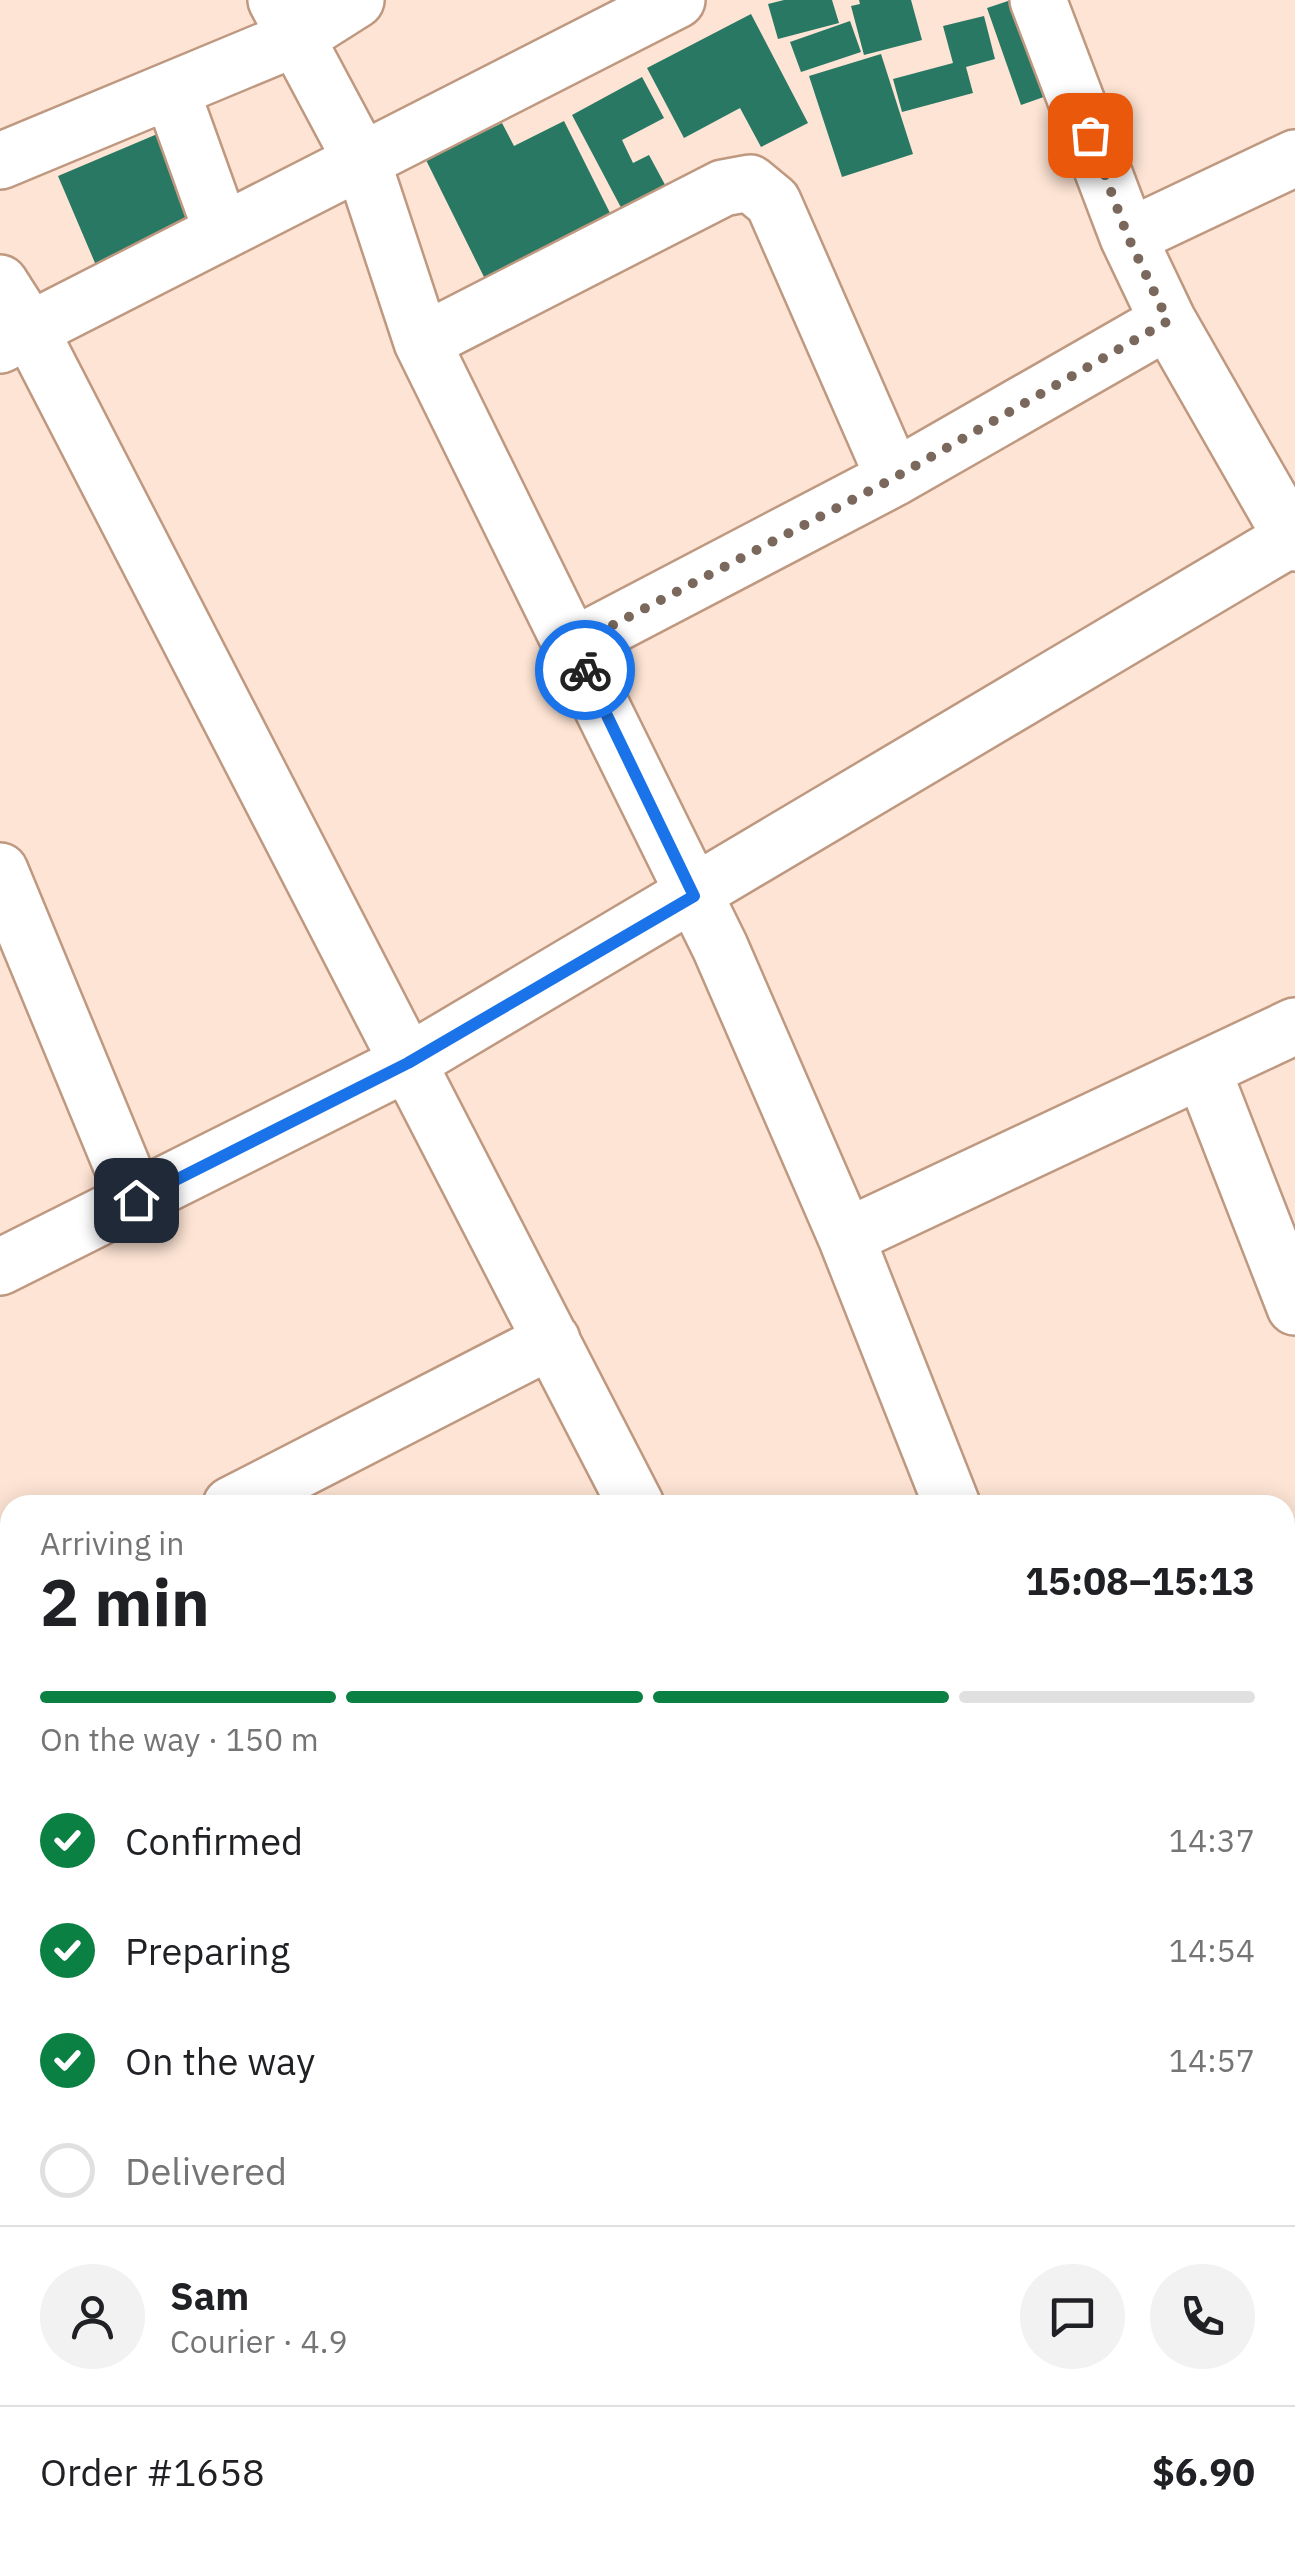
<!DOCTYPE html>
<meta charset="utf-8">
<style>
:root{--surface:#fff;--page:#f2f2f2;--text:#202124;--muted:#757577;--line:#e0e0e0;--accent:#0b8043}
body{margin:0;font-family:"IBM Plex Sans",sans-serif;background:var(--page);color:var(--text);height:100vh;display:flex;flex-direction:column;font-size:38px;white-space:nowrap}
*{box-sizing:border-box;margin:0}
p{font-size:32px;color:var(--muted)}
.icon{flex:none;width:55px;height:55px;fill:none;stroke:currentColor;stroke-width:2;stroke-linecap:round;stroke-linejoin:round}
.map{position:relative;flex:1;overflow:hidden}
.details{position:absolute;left:0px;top:1495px;width:1295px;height:1060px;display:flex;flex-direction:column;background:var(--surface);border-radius:30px 30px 0 0;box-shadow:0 5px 25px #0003}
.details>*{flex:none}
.pin{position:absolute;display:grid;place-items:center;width:85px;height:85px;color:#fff;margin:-42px;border-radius:20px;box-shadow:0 5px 15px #0006}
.courier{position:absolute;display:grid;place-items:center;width:100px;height:100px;margin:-50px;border:8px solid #1a73e8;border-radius:50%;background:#fff;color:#222;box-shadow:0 2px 12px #0007}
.headline em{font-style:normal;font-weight:800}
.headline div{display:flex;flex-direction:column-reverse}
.headline{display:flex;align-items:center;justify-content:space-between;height:170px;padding:0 40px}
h1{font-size:65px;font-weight:800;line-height:75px}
.bar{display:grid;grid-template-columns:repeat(4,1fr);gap:15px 10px;align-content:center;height:120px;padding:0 40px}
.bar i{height:12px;border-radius:8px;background:var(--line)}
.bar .selected{background:var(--accent)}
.bar p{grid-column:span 4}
.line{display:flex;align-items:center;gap:25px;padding:0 40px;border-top:2px solid var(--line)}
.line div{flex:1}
.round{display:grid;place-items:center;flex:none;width:105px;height:105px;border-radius:52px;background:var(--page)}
ol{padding:0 40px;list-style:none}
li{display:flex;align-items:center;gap:30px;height:110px}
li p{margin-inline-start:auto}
li .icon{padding:10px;border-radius:50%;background:var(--accent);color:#fff;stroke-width:4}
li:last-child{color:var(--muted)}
li i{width:55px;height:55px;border:5px solid var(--line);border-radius:50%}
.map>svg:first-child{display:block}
.building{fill:#287864}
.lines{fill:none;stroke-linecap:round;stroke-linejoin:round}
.minor-casing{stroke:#bf9880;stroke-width:60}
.minor{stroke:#fff;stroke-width:55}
.done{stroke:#7a685c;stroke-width:10;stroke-dasharray:0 18}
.route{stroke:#1a73e8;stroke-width:12}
</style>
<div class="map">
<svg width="1295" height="2555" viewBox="0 0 1295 2555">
<rect width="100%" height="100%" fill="#fde4d4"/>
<path class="building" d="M784,0H832L839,23L778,39L768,4Z
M859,0H911L922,40L864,55L851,6L860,4Z
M1011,0H1022L1055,93L1021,105L987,8Z
M751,14L808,123L761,147L740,108L684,138L647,68Z
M984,16L995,59L966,67L973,93L902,112L893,79L953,63L943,26Z
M850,21L861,52L801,72L790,42Z
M881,54L913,154L842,177L809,76Z
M642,77L664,118L622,140L633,163L649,155L670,194L626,217L572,115Z
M564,121L614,221L487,283L426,160L502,123L514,146Z
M162,132L202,226L98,270L58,176Z"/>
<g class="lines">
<defs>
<path id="minor" d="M276,0L363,163L422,342L720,947L846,1237L952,1505
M1038,0L1128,237L1168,321L1295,543
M171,90L222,232
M0,161L296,38L356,0
M1128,237L1295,158
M0,283L30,330L636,1505
M422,342L723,188L750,183L773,202L894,478
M0,345L677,0
M573,646L894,478L1168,321
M0,871L136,1200
M1203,1071L1295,1307
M846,1237L1295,1026
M0,1267L407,1063L1295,536
M231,1505L552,1340
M0,1622L10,1617
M0,1959L10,1953
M1285,2264L1295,2286
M229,2545L234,2555
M462,2545L467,2555
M835,2545L840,2555
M1160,2545L1165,2555"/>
</defs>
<use href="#minor" class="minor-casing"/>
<use href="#minor" class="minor"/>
</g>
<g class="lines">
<path class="done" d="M585,670L573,646L894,478L1168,321L1128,237L1090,135"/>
<path class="route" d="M136,1200L408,1063L694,896L585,670"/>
</g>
</svg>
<div class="pin" style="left:1090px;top:135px;background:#ea580c"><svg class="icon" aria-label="bag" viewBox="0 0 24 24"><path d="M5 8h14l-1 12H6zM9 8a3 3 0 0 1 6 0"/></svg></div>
<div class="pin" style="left:136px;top:1200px;background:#1f2937"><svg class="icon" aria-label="home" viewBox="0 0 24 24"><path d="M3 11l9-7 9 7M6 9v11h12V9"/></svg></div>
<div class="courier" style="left:585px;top:670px"><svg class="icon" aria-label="bike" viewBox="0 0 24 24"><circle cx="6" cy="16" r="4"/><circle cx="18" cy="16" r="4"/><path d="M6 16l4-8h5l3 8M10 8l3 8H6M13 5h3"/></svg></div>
<section class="details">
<div class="headline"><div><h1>2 min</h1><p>Arriving in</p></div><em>15:08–15:13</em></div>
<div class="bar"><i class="selected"></i><i class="selected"></i><i class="selected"></i><i></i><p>On the way · 150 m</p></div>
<ol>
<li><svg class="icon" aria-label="check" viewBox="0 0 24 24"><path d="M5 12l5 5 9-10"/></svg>Confirmed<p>14:37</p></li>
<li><svg class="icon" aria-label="check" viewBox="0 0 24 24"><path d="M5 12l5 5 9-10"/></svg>Preparing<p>14:54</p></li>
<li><svg class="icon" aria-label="check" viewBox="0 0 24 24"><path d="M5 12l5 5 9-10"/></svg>On the way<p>14:57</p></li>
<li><i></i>Delivered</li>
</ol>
<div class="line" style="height:180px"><a class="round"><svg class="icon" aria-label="person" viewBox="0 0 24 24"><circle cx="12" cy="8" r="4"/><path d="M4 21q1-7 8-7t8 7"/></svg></a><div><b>Sam</b><p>Courier · 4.9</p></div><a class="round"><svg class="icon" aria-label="chat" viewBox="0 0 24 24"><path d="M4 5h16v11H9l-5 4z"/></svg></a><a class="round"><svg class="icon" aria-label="phone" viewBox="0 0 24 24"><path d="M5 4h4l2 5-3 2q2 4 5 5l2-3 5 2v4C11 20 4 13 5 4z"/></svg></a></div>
<div class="line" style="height:130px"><div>Order #1658</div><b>$6.90</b></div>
</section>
</div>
